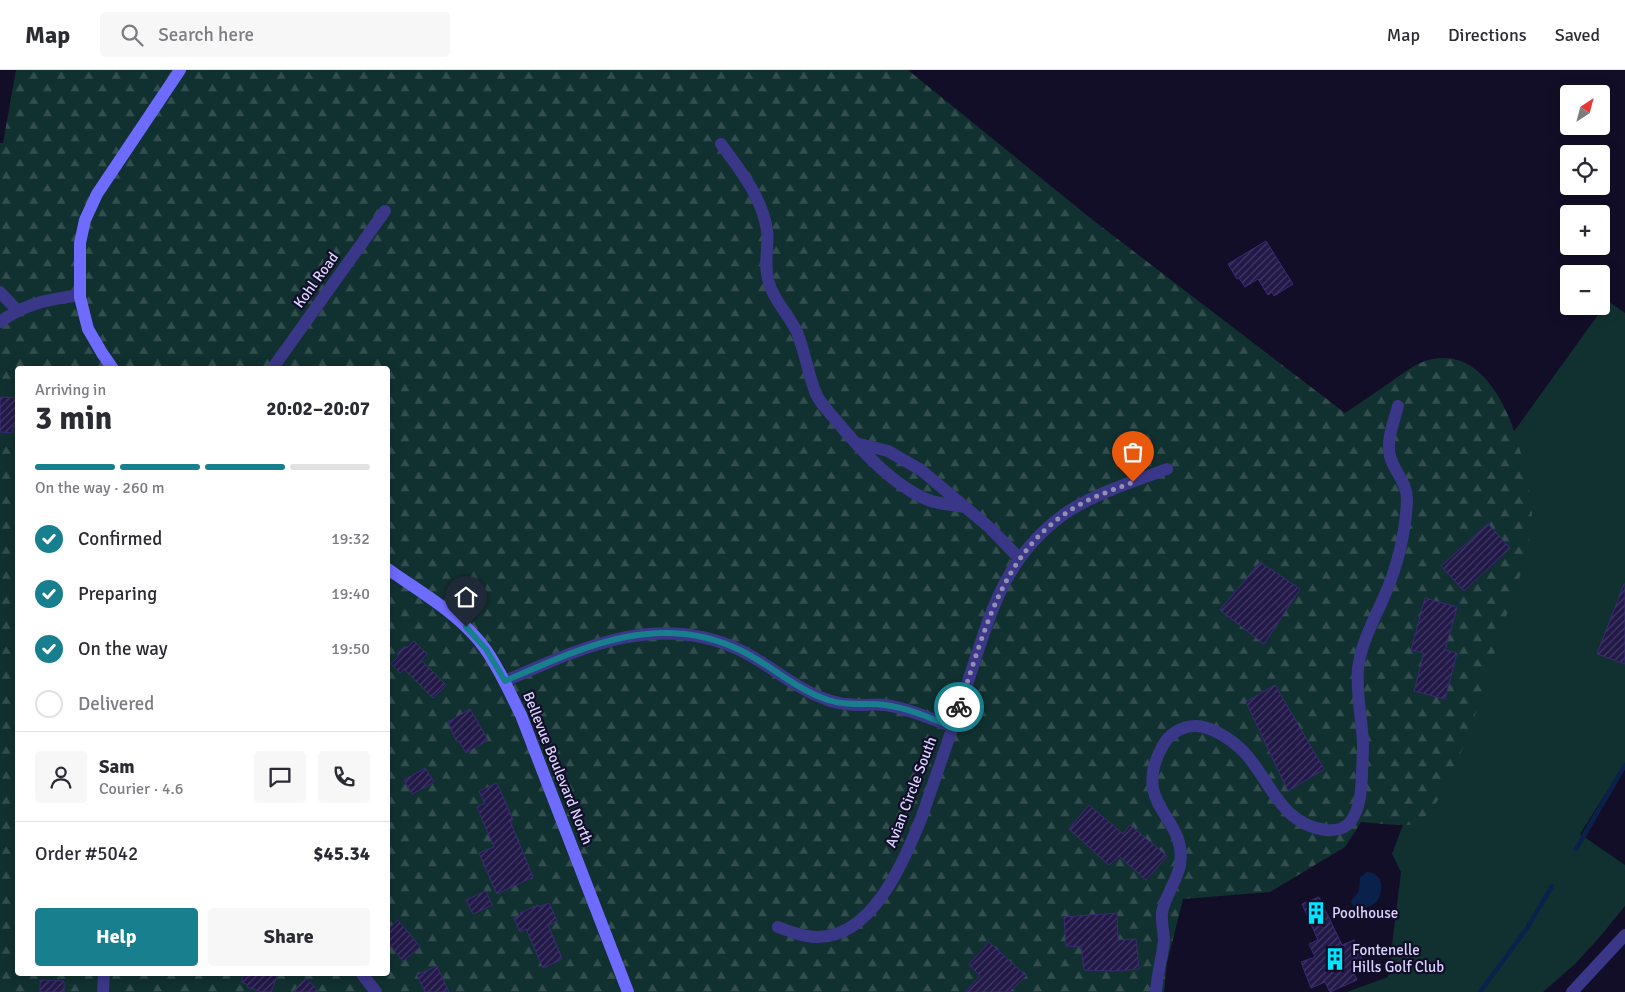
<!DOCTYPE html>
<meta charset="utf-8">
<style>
:root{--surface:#fff;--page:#f7f7f7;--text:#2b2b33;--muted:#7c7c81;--line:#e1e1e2;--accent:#187f8f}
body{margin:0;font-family:Signika,sans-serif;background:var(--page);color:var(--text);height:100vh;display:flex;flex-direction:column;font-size:19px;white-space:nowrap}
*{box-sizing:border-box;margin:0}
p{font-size:16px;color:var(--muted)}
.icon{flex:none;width:28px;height:28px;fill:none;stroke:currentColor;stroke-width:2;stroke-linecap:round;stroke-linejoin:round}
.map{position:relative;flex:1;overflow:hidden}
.details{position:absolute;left:15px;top:296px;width:375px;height:610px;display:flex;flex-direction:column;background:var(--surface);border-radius:5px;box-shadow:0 2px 12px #0003}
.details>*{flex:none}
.needle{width:32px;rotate:36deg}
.tools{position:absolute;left:1560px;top:15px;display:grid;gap:10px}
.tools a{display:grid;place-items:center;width:50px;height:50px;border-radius:5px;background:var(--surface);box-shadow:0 2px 12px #0003;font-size:25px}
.pin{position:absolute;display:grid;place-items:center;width:42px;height:42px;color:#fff;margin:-51px -21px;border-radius:50% 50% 50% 0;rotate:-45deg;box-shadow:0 0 5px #0007}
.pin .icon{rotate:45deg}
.courier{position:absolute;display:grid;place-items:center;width:50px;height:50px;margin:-25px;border:4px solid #187f8f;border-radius:50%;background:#fff;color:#222;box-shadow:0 1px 6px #0007}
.summary em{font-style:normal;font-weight:700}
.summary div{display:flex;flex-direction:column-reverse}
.summary{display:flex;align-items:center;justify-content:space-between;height:85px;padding:0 20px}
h1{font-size:32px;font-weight:700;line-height:38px}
.bar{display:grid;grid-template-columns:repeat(4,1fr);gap:8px 5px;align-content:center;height:60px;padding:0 20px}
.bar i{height:6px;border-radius:4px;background:var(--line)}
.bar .current{background:var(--accent)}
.bar p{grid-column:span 4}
.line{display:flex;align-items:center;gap:12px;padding:0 20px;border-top:1px solid var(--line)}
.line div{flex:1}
.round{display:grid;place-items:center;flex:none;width:52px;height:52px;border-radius:5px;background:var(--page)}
ol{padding:0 20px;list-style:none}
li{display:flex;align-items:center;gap:15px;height:55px}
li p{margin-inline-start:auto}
li .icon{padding:5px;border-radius:50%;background:var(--accent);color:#fff;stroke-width:4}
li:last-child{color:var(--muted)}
li i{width:28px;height:28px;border:2px solid var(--line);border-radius:50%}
.primary-button{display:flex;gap:10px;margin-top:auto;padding:10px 20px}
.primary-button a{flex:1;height:58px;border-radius:5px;background:var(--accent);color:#fff;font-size:20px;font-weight:700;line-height:58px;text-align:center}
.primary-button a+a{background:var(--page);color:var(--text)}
header{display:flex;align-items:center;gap:30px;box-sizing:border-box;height:70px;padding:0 25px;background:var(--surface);border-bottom:1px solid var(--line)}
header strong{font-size:24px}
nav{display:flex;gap:28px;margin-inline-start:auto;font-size:18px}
.search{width:350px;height:45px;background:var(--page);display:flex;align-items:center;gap:12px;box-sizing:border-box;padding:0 18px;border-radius:5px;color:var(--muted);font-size:19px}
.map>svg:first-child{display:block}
.grass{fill:#113130}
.forest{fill:url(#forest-firs);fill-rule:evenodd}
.water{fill:#0a224b}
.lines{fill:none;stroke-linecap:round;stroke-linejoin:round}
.stream{stroke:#0a224b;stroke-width:4.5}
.building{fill:url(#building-hatch);stroke:#392a76}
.street{stroke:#3a3788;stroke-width:12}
.secondary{stroke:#6e6bff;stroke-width:12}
.done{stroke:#938fb3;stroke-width:5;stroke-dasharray:0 9}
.route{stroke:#187f8f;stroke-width:6}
.labels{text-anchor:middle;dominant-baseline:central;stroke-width:4.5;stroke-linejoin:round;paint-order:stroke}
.street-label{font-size:15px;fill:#d9d4ff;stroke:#120e27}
.poi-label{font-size:15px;fill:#d9d4ff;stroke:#120e27;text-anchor:start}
</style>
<header>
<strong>Map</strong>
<div class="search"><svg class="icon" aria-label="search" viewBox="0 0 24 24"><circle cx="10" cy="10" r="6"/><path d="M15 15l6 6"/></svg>Search here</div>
<nav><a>Map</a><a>Directions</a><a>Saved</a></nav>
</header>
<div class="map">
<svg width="1625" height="922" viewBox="0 0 1625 922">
<defs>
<pattern id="forest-firs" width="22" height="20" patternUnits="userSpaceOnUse" patternTransform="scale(1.25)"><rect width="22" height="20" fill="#113130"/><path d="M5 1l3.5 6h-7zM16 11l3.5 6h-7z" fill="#334e4f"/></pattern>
<pattern id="building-hatch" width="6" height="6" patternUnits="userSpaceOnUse" patternTransform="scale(1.25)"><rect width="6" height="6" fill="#231949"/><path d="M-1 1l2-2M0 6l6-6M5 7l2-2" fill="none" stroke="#423a64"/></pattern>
</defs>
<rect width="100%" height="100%" fill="#120e27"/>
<path class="grass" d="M1608,231L1625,243V693L1580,764L1625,795V836L1599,868L1575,894L1543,922H1347L1388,907L1401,802L1392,784L1490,524L1468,425Z"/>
<path class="forest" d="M16,0H908L1094,151L1345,343C1361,332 1377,322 1392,311C1403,303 1415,294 1428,290C1495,272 1522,373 1529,421C1530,429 1532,438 1532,447C1531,483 1514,522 1503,556C1485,612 1470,672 1442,723C1436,734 1426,749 1414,754C1407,757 1371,753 1361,752L1345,777L1270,822L1183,829L1167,893L1164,922H0V73H3ZM18,299H388V904H18Z"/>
<path class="water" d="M1367,802C1383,802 1385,822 1376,832C1372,836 1367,837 1361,839L1352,835L1351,831L1359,821L1360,808Z"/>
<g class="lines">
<path class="stream" d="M1576,779L1625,695
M1480,922L1527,858L1552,816"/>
</g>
<path class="building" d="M1266,171L1293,214L1274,226L1272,222L1268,225L1258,209L1245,217L1239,208L1237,209L1228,194Z
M0,327L18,328V356H13L12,363L0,362Z
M1488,454L1510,478L1464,521L1441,496Z
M1260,492L1300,519L1264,574L1220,540Z
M1624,514H1625V594L1597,584Z
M1425,528L1457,537L1445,580L1457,583L1445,629L1414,621L1424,583L1411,580Z
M414,571L427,584L421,590L446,615L433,628L404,599L400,603L391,594L399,586L397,584L405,576L407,578Z
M1275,615L1324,699L1288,721L1246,632Z
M470,639L488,670L466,683L459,671L457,672L448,652Z
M425,698L434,712L412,724L404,710Z
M497,713L513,750L510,751L533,807L497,824L479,783L494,777L477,737L485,733L479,721Z
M1089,735L1123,764L1130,755L1167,786L1146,810L1119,786L1109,795L1069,759Z
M486,821L492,835L473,844L466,830Z
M1319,827L1342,875L1354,870L1365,896L1353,901L1357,910L1330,922L1325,912L1311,918L1301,892L1315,887L1309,874L1318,870L1302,834Z
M549,833L557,851L548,855L562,889L543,898L526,859L520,862L514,848L521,845L520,843L538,835L539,837Z
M1117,843L1118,870L1136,869L1139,899L1113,901L1084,900L1081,877L1066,876L1064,847Z
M398,850L420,877L403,891L388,872V859Z
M989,872L1026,906L1009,922H965L980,906L969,894Z
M437,896L449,922H425L417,905Z
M244,904H278L271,922H262L247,917L248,915L241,912Z
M306,908L319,922H292Z
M40,910L64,911V922H40Z"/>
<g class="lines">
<path class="street" d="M721,74C740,100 762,127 767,160C769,178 763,195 769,213C774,231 789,245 797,262C805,282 808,304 816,324C820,333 828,341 834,348C858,377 892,415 928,430C939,434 952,435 965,437
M0,222L17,240
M0,252C25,233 51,229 80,225
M272,299L385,141
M856,373L888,381L921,400L990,458L1019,488
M505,611C581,578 658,541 740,580C771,595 795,619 828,630C839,634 850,635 862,635C869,635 877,634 885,635C908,638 931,649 953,657
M778,857C791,862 804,867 818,867C873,867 903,792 921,749C936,706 951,663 965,620C989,551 1000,491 1063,445C1092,424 1133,412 1167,399
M362,904L376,922
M103,922L104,904
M1156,922C1157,905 1162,888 1164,871C1164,862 1161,852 1162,843C1164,828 1177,811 1180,795C1188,746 1130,737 1162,677C1168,665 1181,656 1195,656C1212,656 1232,670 1244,682C1271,711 1280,754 1326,760C1336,761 1345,759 1351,751C1360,738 1361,722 1362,707C1362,696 1363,685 1363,674C1362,649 1356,624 1358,599C1361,573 1373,552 1383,529C1397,499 1406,462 1407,429C1407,412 1394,402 1390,386C1386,370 1394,352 1398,336
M1572,922L1625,865"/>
<path class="secondary" d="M113,299L102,283L88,259L80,227V173L85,150L97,124L180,0
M388,499C421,523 462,545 486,580C500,600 510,623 521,645L628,922"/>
</g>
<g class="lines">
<path class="done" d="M959,637C986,559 1002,477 1081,434C1097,425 1116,419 1133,412"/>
<path class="route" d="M466,557L486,579L505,611C582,578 657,540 740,580C771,595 795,619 828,630C851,637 864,632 885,635C908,638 931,648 953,657L959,637"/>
</g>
<defs>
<symbol id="building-bare" viewBox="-9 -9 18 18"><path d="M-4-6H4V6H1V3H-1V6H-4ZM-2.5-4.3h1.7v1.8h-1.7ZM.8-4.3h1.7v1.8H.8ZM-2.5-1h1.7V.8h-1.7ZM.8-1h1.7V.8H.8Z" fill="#00e6ff" stroke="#120e27" stroke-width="2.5" paint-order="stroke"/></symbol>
</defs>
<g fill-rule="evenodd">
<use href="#building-bare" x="1300" y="827" width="32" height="32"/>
<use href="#building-bare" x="1319" y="873" width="32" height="32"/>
</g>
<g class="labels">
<g class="street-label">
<text transform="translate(316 210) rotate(-54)">Kohl Road</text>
<text transform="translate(558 698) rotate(68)">Bellevue Boulevard North</text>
<text transform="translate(911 722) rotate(-69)">Avian Circle South</text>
</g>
<g class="poi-label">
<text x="1332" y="843">Poolhouse</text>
<text x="1352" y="880">Fontenelle<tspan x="1352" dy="17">Hills Golf Club</tspan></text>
</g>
</g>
</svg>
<div class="tools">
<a><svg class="needle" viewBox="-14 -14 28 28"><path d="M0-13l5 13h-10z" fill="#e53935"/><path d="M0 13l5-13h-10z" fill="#7c7c81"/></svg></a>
<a><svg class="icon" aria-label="locate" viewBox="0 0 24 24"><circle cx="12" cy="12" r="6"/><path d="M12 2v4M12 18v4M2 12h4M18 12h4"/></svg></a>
<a>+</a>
<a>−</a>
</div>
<div class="pin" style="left:1133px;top:412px;background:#ea580c"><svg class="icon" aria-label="bag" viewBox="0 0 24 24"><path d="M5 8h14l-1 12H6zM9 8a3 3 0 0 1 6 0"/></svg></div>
<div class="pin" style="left:466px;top:557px;background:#1f2937"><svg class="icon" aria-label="home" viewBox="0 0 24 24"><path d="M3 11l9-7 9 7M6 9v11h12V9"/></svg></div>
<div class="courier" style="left:959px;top:637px"><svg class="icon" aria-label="bike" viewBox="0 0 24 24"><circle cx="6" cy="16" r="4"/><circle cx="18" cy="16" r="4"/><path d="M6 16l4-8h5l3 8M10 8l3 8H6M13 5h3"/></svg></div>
<section class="details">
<div class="summary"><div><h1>3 min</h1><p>Arriving in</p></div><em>20:02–20:07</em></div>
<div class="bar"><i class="current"></i><i class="current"></i><i class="current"></i><i></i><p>On the way · 260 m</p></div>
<ol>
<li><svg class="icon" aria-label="check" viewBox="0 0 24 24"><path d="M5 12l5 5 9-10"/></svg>Confirmed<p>19:32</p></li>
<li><svg class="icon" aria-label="check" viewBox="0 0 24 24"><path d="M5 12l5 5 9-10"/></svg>Preparing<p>19:40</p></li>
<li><svg class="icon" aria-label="check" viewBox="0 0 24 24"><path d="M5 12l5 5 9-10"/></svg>On the way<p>19:50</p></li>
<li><i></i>Delivered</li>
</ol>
<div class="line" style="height:90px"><a class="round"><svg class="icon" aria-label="person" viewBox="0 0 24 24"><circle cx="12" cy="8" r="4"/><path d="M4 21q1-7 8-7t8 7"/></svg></a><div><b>Sam</b><p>Courier · 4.6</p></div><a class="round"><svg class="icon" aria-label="chat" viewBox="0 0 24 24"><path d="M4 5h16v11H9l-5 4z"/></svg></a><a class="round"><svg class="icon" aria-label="phone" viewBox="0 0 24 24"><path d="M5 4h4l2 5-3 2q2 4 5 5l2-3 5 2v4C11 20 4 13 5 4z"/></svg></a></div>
<div class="line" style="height:65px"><div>Order #5042</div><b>$45.34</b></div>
<div class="primary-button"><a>Help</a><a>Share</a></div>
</section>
</div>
